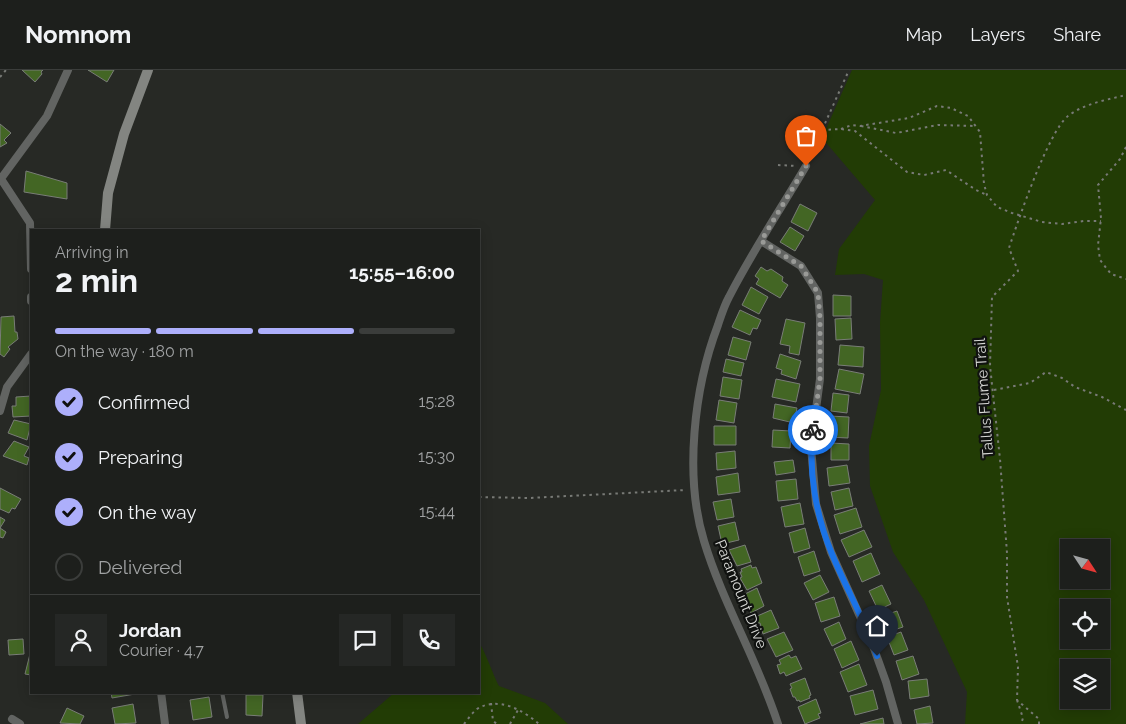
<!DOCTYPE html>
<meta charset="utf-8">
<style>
:root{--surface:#1d1f1c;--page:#252725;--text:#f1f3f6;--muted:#a0a2a3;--line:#3b3d3b;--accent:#adaffb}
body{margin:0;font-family:Raleway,sans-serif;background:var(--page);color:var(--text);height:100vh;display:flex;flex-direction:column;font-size:19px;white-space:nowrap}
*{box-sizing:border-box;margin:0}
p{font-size:16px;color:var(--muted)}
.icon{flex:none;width:28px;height:28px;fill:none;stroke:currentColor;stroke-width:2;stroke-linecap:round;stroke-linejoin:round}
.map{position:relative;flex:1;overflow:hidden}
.drawer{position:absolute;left:30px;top:159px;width:450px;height:465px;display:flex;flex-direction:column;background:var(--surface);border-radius:0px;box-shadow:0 2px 12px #0003,0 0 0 1px var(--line)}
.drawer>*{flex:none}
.needle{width:32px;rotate:126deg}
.fabs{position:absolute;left:1060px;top:469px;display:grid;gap:10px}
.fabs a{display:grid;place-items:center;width:50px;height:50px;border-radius:0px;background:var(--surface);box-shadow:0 2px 12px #0003,0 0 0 1px var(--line);font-size:25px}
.pin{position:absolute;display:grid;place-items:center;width:42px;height:42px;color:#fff;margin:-51px -21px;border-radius:50% 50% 50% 0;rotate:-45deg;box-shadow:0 0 5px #0007}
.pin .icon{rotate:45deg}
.courier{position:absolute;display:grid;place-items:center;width:50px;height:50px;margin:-25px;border:4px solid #1a73e8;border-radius:50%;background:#fff;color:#222;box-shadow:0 1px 6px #0007}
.overview em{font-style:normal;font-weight:700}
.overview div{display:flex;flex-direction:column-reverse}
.overview{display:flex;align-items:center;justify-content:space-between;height:85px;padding:0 25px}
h1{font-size:32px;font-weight:700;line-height:38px}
.bar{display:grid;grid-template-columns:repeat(4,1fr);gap:8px 5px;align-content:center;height:60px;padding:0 25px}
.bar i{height:6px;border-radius:4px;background:var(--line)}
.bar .selected{background:var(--accent)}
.bar p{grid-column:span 4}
.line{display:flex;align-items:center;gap:12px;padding:0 25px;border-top:1px solid var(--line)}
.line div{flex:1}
.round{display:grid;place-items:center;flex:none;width:52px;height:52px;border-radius:0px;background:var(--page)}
ol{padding:0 25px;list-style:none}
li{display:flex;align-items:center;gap:15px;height:55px}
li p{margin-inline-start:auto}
li .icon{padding:5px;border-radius:50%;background:var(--accent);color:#111;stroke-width:4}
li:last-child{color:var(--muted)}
li i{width:28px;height:28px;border:2px solid var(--line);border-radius:50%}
header{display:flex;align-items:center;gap:30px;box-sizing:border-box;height:70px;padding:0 25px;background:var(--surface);border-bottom:1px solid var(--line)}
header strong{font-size:24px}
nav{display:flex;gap:28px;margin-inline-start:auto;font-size:18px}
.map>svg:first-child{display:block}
.green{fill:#223c05;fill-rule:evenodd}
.building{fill:#436624;stroke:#797d77}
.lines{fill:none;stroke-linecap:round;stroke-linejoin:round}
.path{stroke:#787a76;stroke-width:2;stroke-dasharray:2.5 4;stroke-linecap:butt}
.lane{stroke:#626462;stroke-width:4}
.street{stroke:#626462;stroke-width:8}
.secondary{stroke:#838581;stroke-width:10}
.done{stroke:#999a97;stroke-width:5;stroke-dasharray:0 9}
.route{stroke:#1a73e8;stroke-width:6}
.labels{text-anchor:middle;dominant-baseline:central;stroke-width:4.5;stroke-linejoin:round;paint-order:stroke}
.street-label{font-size:15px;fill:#d6d7d4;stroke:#101210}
</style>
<header>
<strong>Nomnom</strong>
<nav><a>Map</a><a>Layers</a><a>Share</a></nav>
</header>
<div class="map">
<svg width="1126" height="654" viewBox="0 0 1126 654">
<rect width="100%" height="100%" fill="#272925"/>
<path class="green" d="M852,0H1126V654H965L967,622L924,530L893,482L870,416L869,376L881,320L880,253L883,210L864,204L835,205L839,179L875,130L822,68ZM1069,478H1101V510H1069ZM1069,538H1101V570H1069ZM1069,598H1101V630H1069Z
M479,573C484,578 494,607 499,616L545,633L568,654H358L394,623L479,622Z"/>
<path class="building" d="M22,0H43L41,2L42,4L35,12Z
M88,0H114L107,12Z
M0,54L11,63L4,70L7,73L0,77Z
M26,101L67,113V129L24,122Z
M800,134L817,143L808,161L791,152Z
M790,157L804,166L795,181L780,172Z
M761,197L767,201L771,199L783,207L782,211L788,215L780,228L756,214L759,209L755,206Z
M751,217L768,227L759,244L742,235Z
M833,225L851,226V246H833Z
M740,240L761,250L757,259L753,258L750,265L732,257Z
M14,246L15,262H17L18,269L8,277L10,279L4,287L0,284L1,247Z
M851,248L852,269L836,270L835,249Z
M786,249L805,253L799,285L789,283L790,276L780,274Z
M733,267L751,272L746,290L728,285Z
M840,275L864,277L863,297L838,295Z
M780,284L801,291L796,309L781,304L782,300L776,298Z
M726,289L744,293L741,306L723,302Z
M839,299L864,304L860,324L835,319Z
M723,307L742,310L739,329L720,326Z
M776,309L800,314L796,332L772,327Z
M833,323L849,325L847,343L831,341Z
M31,326V346L13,347L12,336H16V327Z
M719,330L737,333L734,353L716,350Z
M775,334L797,338L794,353L773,348Z
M829,346L849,347L848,368L828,367Z
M14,350L31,354L27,370L8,363Z
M714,356H736V375H714Z
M773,360L791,361L790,378L772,377Z
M14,371L29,377L24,386L29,388L27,395L3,386Z
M831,373L849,374V390H831Z
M735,381L736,398L717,400L716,383Z
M793,390L795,402L776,405L774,392Z
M847,395L850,413L829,416L827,398Z
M738,403L740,422L718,425L716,407Z
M796,409L798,429L778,431L776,411Z
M0,418L21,429L15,439L12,438L9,443L0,439Z
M849,418L853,436L835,440L831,422Z
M731,429L734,447L717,450L713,432Z
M800,433L804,454L785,457L781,437Z
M856,438L862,457L840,464L834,445Z
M0,447L5,450L0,458L6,462L3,468L0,467Z
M735,452L739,470L722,474L718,456Z
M805,458L810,478L794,483L789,463Z
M864,460L872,477L849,487L841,470Z
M745,475L751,492L737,496L729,480Z
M814,481L820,501L804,506L798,487Z
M871,483L880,504L862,512L853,491Z
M751,495L752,498L756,497L762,513L747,520L740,508L742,507L740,502H742L741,499Z
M820,505L829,522L813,530L804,513Z
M882,515L891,534L878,540L869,521Z
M757,518L764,536L751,543L741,526Z
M834,527L840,546L821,552L815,533Z
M771,540L779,558L763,564L760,553H758L755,547Z
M897,541L903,557L888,562L882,546Z
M839,552L846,569L832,576L824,559Z
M784,562L793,580L776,587L767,569Z
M901,562L908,580L894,585L887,567Z
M23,569L24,584L9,585L8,570Z
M851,571L859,590L842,598L834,579Z
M30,584H31V605L25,604Z
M789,585L791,588L796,586L802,599L786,606L784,602L780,604L777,595L781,594L779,590Z
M913,586L919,604L902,610L896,591Z
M859,594L867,615L848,622L840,602Z
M805,608L811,625L809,626L810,628L800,632L799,630L797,631L795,627H793L790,619L792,618L790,614Z
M927,609L929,626L910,629L908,611Z
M873,620L878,639L855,645L850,626Z
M111,622H134L135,624L112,628Z
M246,625H263L262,646L246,645Z
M209,627L212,647L193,650L190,630Z
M816,629L821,643L818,644L820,648L805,654L798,637Z
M133,634L136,653L115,654L112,638Z
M930,636L933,653L917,654L914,640Z
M67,638L84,646L80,654L60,653Z
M883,648L884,654H860Z"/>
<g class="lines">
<path class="path" d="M0,7L6,0
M861,56L896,63L938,55L975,56
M841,59L852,55L860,56L909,48L937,36L951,38L968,46L980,62L984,114L987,125L997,137L1012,143L1042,152L1062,154L1084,151H1101
M822,60L841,59L855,61L907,102L924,105L946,100L976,120L987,125
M1126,77L1120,89L1098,115L1101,148L1098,175L1100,190L1111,204L1126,209
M809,89L849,0
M778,95L796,96
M994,320L1030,313L1046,302L1062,308L1075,317L1102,327L1126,340
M479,427L529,428L686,420
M1017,630L1023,648L1021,654
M491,633L493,651L497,654
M464,654C468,649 472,643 477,639C498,626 523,640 539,654
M510,654L518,640
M1039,654V649L1017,630L1018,597L1007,527V483L1000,389L990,296L992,227L1018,201L1009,178C1018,151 1048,62 1068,46C1085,33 1107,30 1126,25"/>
<path class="lane" d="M222,622L227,647"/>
<path class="street" d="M1,109L30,153L31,199
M0,110L47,46L68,0
M761,171L801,196L818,223L820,248V309L811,377L816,434L831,482L872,573L886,612L898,654
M31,227V231
M0,341L7,317L31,284
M161,622L165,654
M12,649L20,654
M778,654C758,591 723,534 704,471C684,406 694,318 718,255C721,246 724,236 729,227C752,182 780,140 806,96"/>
<path class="secondary" d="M105,160L108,123L124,64L148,0
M297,622L301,654"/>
</g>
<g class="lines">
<path class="done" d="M806,96L761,171L801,196L818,223L820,248V309L813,360"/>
<path class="route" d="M813,360C808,401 816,446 832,484C846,518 865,551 877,586"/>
</g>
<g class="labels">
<g class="street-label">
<text transform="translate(984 328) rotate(-94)">Tallus Flume Trail</text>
<text transform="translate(741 524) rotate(68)">Paramount Drive</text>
</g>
</g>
</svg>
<div class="fabs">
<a><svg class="needle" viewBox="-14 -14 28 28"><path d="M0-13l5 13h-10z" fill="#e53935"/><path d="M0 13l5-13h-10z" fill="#a0a2a3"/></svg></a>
<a><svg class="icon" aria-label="locate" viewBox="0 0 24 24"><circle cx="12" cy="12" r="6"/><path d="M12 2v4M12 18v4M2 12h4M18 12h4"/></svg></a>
<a><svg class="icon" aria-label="layers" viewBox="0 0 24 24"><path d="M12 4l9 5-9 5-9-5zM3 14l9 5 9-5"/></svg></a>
</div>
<div class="pin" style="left:806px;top:96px;background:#ea580c"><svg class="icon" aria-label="bag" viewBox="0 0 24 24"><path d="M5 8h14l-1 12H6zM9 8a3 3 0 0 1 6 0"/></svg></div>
<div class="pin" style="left:877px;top:586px;background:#1f2937"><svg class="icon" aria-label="home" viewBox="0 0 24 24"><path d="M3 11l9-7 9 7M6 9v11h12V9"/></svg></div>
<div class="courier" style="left:813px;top:360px"><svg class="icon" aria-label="bike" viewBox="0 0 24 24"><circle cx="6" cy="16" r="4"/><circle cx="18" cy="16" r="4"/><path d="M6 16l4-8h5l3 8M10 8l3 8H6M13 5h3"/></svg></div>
<section class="drawer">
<div class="overview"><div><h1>2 min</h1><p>Arriving in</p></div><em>15:55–16:00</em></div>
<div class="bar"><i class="selected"></i><i class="selected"></i><i class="selected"></i><i></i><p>On the way · 180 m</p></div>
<ol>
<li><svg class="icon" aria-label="check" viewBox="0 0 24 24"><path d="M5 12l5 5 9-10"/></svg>Confirmed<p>15:28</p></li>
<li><svg class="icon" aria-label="check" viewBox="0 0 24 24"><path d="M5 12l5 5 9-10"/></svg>Preparing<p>15:30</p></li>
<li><svg class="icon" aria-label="check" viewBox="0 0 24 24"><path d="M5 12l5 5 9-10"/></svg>On the way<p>15:44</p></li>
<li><i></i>Delivered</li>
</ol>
<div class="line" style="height:90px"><a class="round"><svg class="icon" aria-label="person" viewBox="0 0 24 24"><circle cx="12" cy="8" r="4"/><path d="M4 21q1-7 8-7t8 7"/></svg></a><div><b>Jordan</b><p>Courier · 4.7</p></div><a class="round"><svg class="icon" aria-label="chat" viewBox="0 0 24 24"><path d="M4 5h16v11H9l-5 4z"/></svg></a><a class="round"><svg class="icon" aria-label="phone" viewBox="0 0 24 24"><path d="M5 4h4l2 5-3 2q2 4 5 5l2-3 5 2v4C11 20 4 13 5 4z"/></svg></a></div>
</section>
</div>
